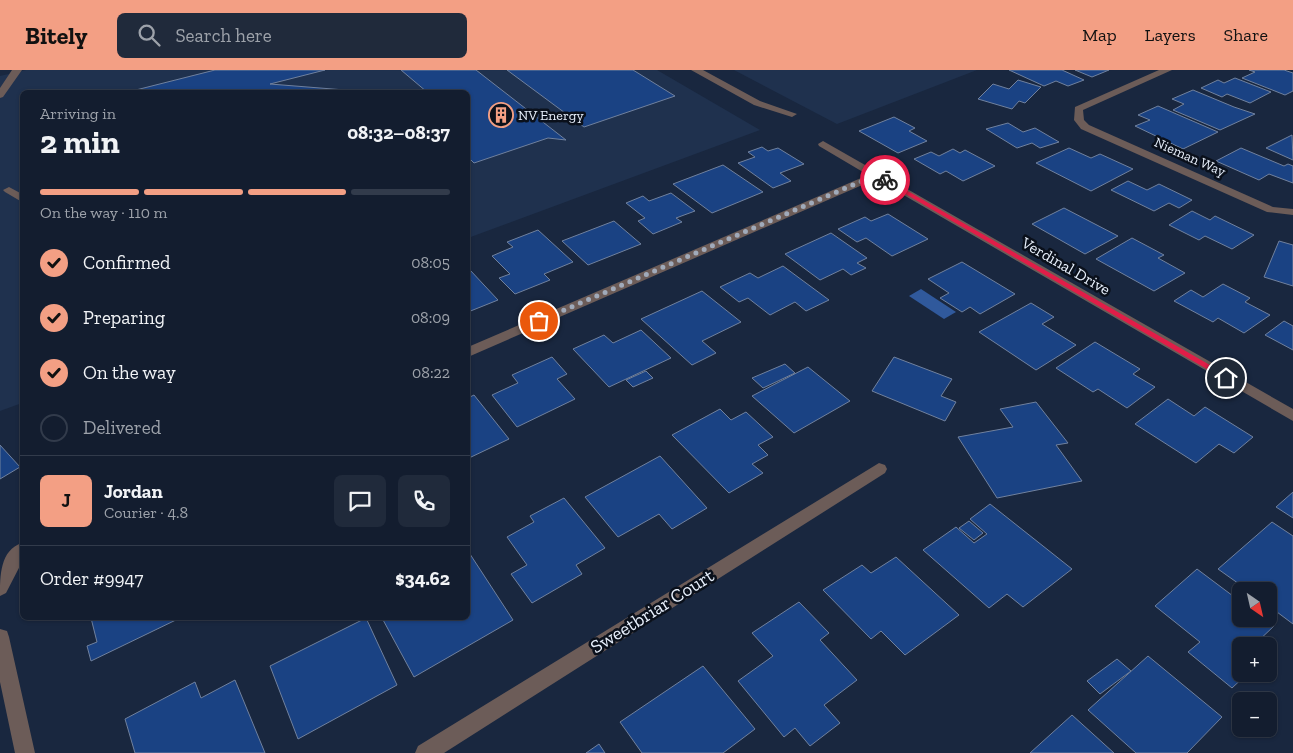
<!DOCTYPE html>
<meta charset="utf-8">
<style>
:root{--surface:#131d2f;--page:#202a3b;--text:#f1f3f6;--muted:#9da2aa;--line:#323b4b;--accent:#f39f84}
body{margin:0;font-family:"Zilla Slab",serif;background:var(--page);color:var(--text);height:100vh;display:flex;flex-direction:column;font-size:19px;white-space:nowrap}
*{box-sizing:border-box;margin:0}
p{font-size:16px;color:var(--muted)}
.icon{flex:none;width:28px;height:28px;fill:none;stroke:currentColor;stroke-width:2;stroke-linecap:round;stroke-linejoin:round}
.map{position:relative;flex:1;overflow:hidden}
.drawer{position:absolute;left:20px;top:20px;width:450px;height:530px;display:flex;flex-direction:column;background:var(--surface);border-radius:8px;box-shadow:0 1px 4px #0004,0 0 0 1px var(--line)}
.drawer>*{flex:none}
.needle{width:32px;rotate:146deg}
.tools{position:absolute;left:1232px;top:512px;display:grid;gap:10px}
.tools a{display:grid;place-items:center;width:45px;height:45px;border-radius:8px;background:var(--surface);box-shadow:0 1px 4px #0004,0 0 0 1px var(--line);font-size:25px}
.pin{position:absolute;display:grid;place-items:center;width:42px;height:42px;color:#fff;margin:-21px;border:2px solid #fff;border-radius:50%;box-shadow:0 1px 5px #0007}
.courier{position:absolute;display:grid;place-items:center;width:50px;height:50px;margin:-25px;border:4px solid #e11d48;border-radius:50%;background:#fff;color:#222;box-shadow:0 1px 6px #0007}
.head em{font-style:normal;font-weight:800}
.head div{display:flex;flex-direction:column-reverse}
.head{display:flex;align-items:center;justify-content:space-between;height:85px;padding:0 20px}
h1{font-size:32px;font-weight:800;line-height:38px}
.bar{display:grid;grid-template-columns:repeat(4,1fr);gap:8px 5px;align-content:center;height:60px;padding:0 20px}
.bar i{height:6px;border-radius:4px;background:var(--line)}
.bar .selected{background:var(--accent)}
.bar p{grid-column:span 4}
.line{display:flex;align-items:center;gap:12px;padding:0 20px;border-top:1px solid var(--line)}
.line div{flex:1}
.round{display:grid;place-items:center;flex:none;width:52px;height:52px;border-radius:8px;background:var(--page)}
ol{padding:0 20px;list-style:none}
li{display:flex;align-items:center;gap:15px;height:55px}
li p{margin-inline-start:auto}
li .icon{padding:5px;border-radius:50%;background:var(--accent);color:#111;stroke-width:4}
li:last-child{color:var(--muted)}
li i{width:28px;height:28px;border:2px solid var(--line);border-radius:50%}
header{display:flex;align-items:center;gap:30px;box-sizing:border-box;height:70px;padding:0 25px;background:var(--accent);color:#111}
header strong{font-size:24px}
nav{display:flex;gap:28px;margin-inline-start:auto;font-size:18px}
.search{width:350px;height:45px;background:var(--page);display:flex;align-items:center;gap:12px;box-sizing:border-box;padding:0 18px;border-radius:8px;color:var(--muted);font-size:19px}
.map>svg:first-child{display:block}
.built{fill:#1f314e}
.water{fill:#30599c}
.building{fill:#1a4283;stroke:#70819e}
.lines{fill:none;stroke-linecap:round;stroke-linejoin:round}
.minor{fill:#6c5c58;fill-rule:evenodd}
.route{fill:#e11d48}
.done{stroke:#a0aaba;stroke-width:5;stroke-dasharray:0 9}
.labels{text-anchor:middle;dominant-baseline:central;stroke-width:5;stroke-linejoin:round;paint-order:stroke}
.far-poi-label{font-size:14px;fill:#e9f1fd;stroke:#0a101b;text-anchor:start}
.far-street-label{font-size:14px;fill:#e9f1fd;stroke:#0a101b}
.street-label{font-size:16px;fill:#e9f1fd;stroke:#0a101b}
.near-street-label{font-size:19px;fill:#e9f1fd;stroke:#0a101b}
</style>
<header>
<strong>Bitely</strong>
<div class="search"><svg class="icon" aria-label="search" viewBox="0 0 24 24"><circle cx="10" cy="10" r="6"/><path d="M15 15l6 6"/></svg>Search here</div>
<nav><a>Map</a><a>Layers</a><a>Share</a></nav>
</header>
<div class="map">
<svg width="1293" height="683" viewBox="0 0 1293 683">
<rect width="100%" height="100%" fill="#19273f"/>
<path class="built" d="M26,0H657L760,60L468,168V22H22V333L0,341V6Z
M734,0H977L837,54Z"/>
<path class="water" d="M921,219L956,242L944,249L909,226Z"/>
<path class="building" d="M215,0H325L270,14L370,22H128Z
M401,0H476L566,70L548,68L474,93L468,87V22H427Z
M507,0H633L675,26L584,57Z
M1009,0H1062L1084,10L1068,16L1056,11L1044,16Z
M1075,0H1109L1092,7Z
M1249,0H1284L1293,3V21L1285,25L1242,8L1255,2Z
M1235,8L1271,22L1250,33L1227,24L1222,27L1201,18L1218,10L1224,13Z
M1018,10L1041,17L1025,33L1019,31L1012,39L978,29L993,14L1009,19Z
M1193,20L1234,37L1255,44L1220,60L1173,40L1184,34L1172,29Z
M1158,36L1218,62L1183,79L1135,56L1150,50L1138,45Z
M894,47L915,58L909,61L927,71L898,83L859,61Z
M1008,53L1023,62L1035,58L1059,72L1040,78L1032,73L1017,78L986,59Z
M1292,65L1293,90L1266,78Z
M762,77L768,81L778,78L804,94L780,103L791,111L773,118L738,93L755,87L748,82Z
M1069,78L1091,88L1100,84L1133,99L1091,121L1036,93Z
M1241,78L1284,96L1288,94L1293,96V113L1269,104L1259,110L1216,91Z
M953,79L960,83L965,80L995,96L963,111L946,101L940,104L914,89L931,82L939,86Z
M723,95L763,122L712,143L673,114Z
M1128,111L1147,120L1159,114L1192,130L1179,138L1169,133L1154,141L1111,120Z
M671,123L695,141L676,148L682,152L653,164L638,151L645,148L626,133L643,126L649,131Z
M1064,138L1118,166L1085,184L1032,154Z
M1192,141L1210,150L1215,146L1254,165L1232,179L1205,166L1199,170L1169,155Z
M888,144L928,169L892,186L866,168L857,172L838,159L865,147L871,151Z
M614,151L641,174L588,195L562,171Z
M538,160L573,192L544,204L550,210L515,224L499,208L510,204L492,186L513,177L507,172Z
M831,163L867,188L857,193L866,198L851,205L843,199L820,210L785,184Z
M1132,168L1164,185L1158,188L1185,203L1154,221L1096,189Z
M1279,171L1293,175V216L1264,207Z
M962,192L1015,224L980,244L970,237L962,242L940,228L949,223L928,209Z
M783,196L829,230L806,241L795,232L770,245L748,228L739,232L720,217L750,203L758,208Z
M470,200L498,230L468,242V201Z
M1223,214L1250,228L1245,232L1270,245L1244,263L1218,248L1213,252L1174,231L1191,220L1203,227Z
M702,221L741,252L702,271L716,283L692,295L641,249Z
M1031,233L1054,247L1042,254L1076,275L1036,300L979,262Z
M1284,251L1293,256V280L1265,265Z
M641,260L671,288L609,317L573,279L604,265L613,273Z
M1095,272L1140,299L1133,304L1155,317L1127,338L1098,319L1093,322L1056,298Z
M552,287L567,304L557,309L575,329L517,357L492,325L518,313L512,305Z
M894,287L952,309L941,326L956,332L945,351L872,321Z
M785,294L795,303L763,318L752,308Z
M808,297L850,331L794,363L752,326Z
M646,301L653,308L633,317L626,310Z
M474,325L509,369L469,388L468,328Z
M1168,329L1194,346L1205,337L1253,367L1234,383L1219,374L1196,393L1135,354Z
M1036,332L1068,373L1056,375L1082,411L997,428L958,367L1013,357L1000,339Z
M720,339L731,350L746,342L773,367L758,375L768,385L752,394L763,403L729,423L672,365Z
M0,375L20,397L0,409Z
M660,386L707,438L672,459L659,444L618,467L585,427Z
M1293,422V448L1276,437Z
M564,428L605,478L576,495L582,504L532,533L511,504L527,495L507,467L534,452L530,446Z
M990,434L1072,499L1023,537L1007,524L989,538L923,480L956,457L974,473L987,464L970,449Z
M969,451L983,463L974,470L959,458Z
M1272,452L1293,466V554L1269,536V521H1249L1218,499Z
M468,481L513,550L414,607L382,548H468Z
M896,487L959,545L905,585L881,561L871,569L823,520L862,495L871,503Z
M1197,499L1241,532V549H1264L1274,556L1255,574L1258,576H1241V604H1247L1232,618L1188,582L1200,572L1155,536Z
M799,532L829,563L820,570L857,610L824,635L840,653L810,676L795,658L784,667L738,611L773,586L752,563Z
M91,548H180L91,591L87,576L97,572Z
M366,548L397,615L298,669L270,596Z
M1148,586L1222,647L1187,683H1136L1088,640Z
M1117,589L1131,601L1100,624L1087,611Z
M703,596L755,659L723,683H642L620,652Z
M235,610L265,683H135L125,649L195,612L201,628Z
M1072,645L1114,683H1030Z
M599,674L605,683H586Z"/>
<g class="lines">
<path class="minor" d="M12,0H22L3,27L0,28V18Z
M691,0H703L760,31L797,44L792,47L754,35Z
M1159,0H1172L1083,40L1084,50L1089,55L1273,137L1293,139V145L1267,142L1081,59L1074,50L1075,37Z
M823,71L1293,339V351L876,109L468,287V277L868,105L819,76L818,74Z
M9,117L22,124V132L5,122L3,120Z
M879,393L885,395L887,399L885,403L444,683H415L418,676Z
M22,473V492L6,523L0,526C0,506 0,480 22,473Z
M0,559L7,561L9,567L35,683H15L0,612Z"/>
</g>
<path class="route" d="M885,108L1229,306L1230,308L1224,309L883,111Z"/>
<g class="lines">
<path class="done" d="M539,251L876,105L885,110"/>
</g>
<defs>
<symbol id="building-ring" viewBox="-11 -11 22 22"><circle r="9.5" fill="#0a101b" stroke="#f39f84" stroke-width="1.5"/><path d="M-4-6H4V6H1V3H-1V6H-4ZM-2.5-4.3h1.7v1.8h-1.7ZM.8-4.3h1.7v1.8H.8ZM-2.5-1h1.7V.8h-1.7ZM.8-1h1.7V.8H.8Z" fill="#f39f84"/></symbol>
</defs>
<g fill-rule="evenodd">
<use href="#building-ring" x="487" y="31" width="28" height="28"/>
</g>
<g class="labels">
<g class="far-poi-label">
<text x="518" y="45">NV Energy</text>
</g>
<g class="far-street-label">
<text transform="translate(1190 87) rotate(24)">Nieman Way</text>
</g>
<g class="street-label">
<text transform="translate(1066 196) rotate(30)">Verdinal Drive</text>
</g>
<g class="near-street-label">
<text transform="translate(652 541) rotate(-32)">Sweetbriar Court</text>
</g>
</g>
</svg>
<div class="tools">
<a><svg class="needle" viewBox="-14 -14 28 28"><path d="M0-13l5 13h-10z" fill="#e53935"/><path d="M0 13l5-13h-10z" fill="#9da2aa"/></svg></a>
<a>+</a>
<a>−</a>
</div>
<div class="pin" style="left:539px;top:251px;background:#ea580c"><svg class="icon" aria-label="bag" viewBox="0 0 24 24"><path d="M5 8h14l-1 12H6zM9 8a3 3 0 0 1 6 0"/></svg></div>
<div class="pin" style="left:1226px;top:308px;background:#1f2937"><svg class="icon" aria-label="home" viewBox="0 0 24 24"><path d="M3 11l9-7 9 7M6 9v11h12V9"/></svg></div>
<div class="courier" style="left:885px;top:110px"><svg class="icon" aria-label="bike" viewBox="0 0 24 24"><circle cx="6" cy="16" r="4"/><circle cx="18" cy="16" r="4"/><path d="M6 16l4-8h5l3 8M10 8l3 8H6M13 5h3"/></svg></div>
<section class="drawer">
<div class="head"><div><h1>2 min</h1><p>Arriving in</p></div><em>08:32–08:37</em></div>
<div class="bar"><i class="selected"></i><i class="selected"></i><i class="selected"></i><i></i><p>On the way · 110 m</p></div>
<ol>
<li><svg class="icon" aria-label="check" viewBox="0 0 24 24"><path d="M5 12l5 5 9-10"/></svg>Confirmed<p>08:05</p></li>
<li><svg class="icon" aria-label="check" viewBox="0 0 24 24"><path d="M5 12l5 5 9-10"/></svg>Preparing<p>08:09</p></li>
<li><svg class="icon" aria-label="check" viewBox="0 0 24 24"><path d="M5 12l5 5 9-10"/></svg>On the way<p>08:22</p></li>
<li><i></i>Delivered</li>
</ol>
<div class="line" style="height:90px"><b class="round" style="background:var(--accent);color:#111">J</b><div><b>Jordan</b><p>Courier · 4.8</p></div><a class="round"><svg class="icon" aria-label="chat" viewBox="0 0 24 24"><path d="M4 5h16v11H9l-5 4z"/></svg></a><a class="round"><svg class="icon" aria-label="phone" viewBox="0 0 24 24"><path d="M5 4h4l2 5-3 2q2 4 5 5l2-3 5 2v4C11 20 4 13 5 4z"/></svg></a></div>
<div class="line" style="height:65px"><div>Order #9947</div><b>$34.62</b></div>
</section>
</div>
